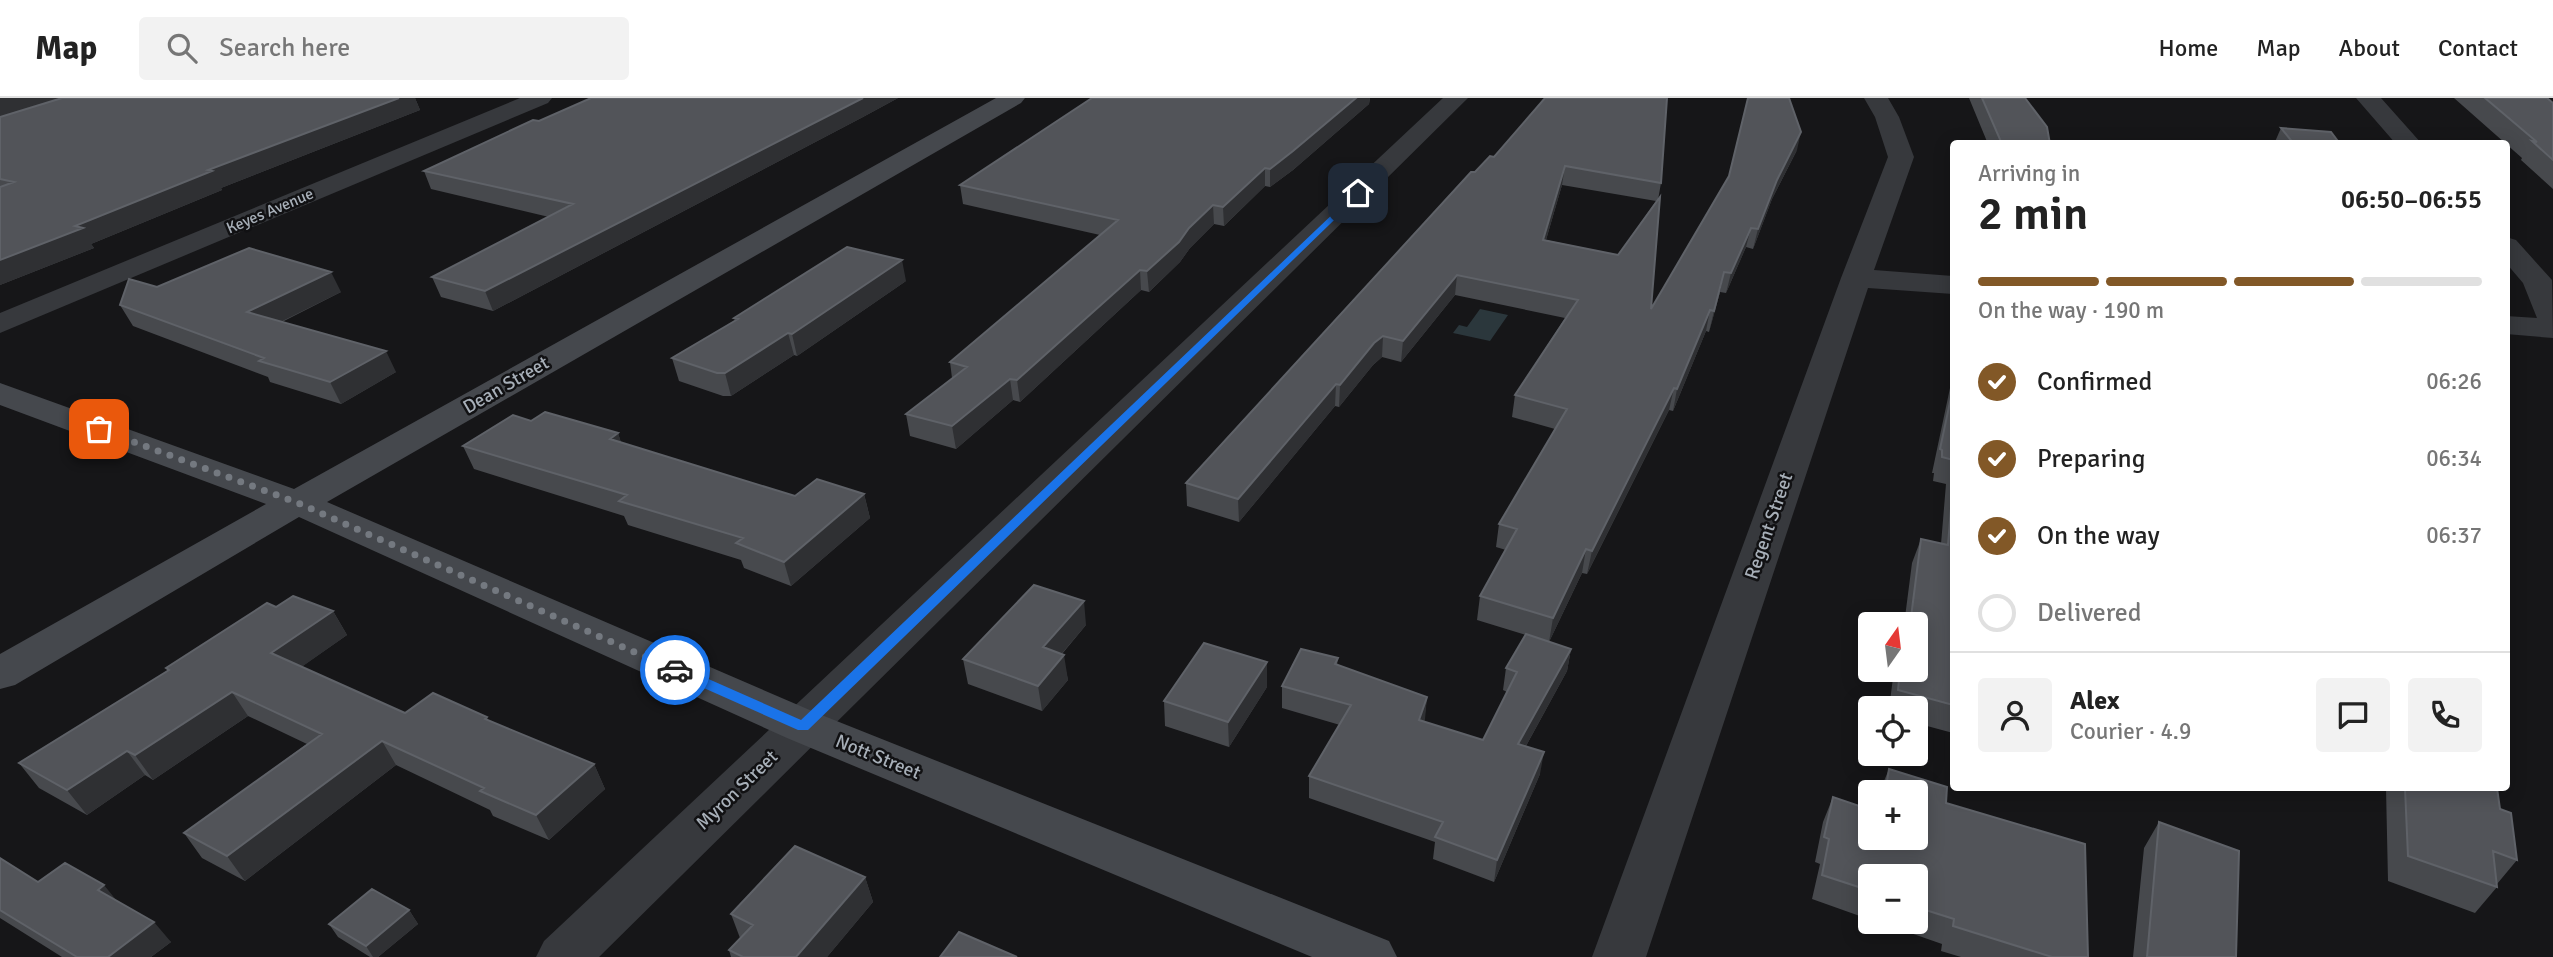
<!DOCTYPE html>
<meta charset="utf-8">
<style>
:root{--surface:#fff;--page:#f2f2f2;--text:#222;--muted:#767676;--line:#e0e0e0;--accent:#825827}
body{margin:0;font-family:Signika,sans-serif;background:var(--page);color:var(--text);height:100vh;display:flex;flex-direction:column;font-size:26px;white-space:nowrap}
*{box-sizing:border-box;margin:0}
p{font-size:23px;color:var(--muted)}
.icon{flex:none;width:38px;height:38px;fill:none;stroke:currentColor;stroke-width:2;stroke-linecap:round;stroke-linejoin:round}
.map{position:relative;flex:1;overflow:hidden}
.sheet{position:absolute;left:1950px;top:42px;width:560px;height:651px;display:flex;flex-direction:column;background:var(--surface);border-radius:7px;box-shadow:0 4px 18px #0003}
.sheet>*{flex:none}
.needle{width:46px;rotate:14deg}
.controls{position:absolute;left:1858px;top:514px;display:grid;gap:14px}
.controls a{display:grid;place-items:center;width:70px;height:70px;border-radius:7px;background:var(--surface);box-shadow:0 4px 18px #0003;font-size:35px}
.pin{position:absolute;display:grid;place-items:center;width:60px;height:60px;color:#fff;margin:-30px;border-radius:14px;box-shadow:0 4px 10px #0006}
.courier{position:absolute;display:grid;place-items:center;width:70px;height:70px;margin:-35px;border:5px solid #1a73e8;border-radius:50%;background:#fff;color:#222;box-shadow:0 2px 9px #0007}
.headline em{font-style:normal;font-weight:600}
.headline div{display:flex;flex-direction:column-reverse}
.headline{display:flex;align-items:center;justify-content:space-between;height:119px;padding:0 28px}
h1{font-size:46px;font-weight:600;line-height:52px}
.bar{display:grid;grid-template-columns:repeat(4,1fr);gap:10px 7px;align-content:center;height:84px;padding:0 28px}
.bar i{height:9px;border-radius:5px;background:var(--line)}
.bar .selected{background:var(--accent)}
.bar p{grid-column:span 4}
.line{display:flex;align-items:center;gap:18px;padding:0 28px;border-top:2px solid var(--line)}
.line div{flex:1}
.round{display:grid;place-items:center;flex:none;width:74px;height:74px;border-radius:7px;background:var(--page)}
ol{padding:0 28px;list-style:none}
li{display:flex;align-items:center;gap:21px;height:77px}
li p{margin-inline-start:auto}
li .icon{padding:7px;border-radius:50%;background:var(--accent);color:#fff;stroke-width:4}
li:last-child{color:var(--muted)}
li i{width:38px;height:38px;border:4px solid var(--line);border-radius:50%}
header{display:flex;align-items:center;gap:42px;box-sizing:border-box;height:98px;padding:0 35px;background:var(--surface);border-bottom:2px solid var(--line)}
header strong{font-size:33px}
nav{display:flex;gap:38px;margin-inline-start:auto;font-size:24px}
.search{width:490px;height:63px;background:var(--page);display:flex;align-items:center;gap:18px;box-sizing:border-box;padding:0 24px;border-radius:7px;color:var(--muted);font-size:26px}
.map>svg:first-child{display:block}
.water{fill:#2b373c}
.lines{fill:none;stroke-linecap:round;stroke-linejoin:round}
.street{fill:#37393d;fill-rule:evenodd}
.secondary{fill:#45484d;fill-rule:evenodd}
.wall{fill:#47494d;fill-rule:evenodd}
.shaded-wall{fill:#2f3033}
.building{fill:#525459;stroke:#5f6268;stroke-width:2}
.route{fill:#1a73e8}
.done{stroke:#747980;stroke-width:7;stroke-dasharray:0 12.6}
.labels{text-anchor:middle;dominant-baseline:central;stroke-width:5;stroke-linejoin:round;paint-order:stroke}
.far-street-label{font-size:16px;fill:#a7afb8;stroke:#111113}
.street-label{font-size:19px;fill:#a7afb8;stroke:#111113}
</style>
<header>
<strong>Map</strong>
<div class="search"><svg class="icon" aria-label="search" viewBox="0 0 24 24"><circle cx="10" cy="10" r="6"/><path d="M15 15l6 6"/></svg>Search here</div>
<nav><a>Home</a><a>Map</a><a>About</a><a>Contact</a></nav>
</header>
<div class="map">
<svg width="2553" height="859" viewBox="0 0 2553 859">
<rect width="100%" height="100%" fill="#161618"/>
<path class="water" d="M1480,211L1508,217L1490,243L1453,235L1459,227L1467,229Z"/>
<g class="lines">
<path class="street" d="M520,0H552L548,5L0,235V215Z
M1443,0H1468L599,859H536L544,843Z
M1864,0H1888L1899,19L1914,59L1874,172L1953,178V196L1868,190L1646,859H1592L1841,180L1888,59L1875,19Z
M2356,0H2381L2422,46H2396Z
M2506,139L2516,142L2552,182L2553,240L2506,236V218L2537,220L2523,185L2506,165Z"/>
<path class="secondary" d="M996,0H1025L1021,5L327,404L819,616L1389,843L1397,859H1312L787,640L299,419L15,587L0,591V556L266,406L0,307V285L294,391Z"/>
</g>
<path class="wall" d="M0,0H415L420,12L221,90L222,92L91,146L94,150L0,187Z
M591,0H898L863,19L493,213L441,199L432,179L549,119L431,91L424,73Z
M1092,0H1370L1369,6L1293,72L1270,89L1265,88L1224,128L1214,126L1190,150L1180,164L1149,194L1141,192L1020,304L1013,302L956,351L910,338L906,316L952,280L950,264L1100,137L963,106L960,87Z
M1545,0L1661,85L1658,102L1651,211L1797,52L1772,101L1753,151L1746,149L1726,195L1720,194L1709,234L1706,233L1673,313L1669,312L1587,476L1582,475L1549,544L1571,551L1567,573L1526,648L1540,676L1494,784L1433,761L1435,744L1309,700V678L1340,627L1282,610V588L1338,560L1337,567L1427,599L1424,624L1483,642L1507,594L1503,592L1506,570L1526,537L1477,522L1480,498L1506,452L1496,449L1499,426L1555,331L1512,319L1515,297L1565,220L1455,197L1401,264L1382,259L1373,267L1339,309L1335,308L1239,424L1187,408L1186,385L1475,74L1494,59ZM1562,87L1656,103L1618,157L1546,142Z
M1969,0H2025L2050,46H1988Z
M2454,0H2547L2553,5V91L2521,62L2522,60Z
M2281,30L2340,46H2274Z
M906,183L797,258L794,257L731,298H723L679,283L672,260L735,223L734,220Z
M157,189L341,194L282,224L396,274L341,306L270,284L268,279L133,228L120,207Z
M1953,282V635L1916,625V611H1889L1894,572H1916V527H1904L1912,465L1921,441L1941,446L1946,386L1933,383L1934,375H1932L1950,290Z
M531,323L618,335L621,345L795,398L864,396L870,420L791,488L744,470L741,462L628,427L624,418L474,371L463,348Z
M276,509L333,513L347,537L301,569L405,615L487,619L488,622L594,666L605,691L549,742L493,718L490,712L396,667L245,783L202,760L184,735L307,646L248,618L153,682L145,677L87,717L39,690L19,665L168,573L166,570Z
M1086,527L1062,556L1068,582L1042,613L968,586L963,561Z
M1267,589L1229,649L1165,628L1164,603Z
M1889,671L1946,705L2088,859H1961L1941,853L1942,846L1879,824H1916V779H1871V822L1812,801L1820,766L1815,764L1823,724L1833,699L1871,740L1916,695H1879Z
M2386,690H2497L2500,711L2517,762L2497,786V789L2475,815L2388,783Z
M2159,724L2236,859H2133L2144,750Z
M0,760L38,784L117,803L171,844L151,859H62L0,820Z
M865,779L873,804L827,859H731L729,852L740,840L731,816Z
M409,812L418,826L378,859H370L338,839L329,826Z"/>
<path class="shaded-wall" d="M0,0H61L0,19Z
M399,0H415L420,12L221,90L222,92L91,146L94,150L0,187V162L75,128L208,72Z
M863,0H898L863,19L493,213L485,193Z
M1356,0H1370L1369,6L1293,72L1270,89V71Z
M1801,34L1797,52L1772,101L1753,151L1758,131L1777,82Z
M1565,68L1562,87L1540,162L1543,142Z
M1265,70V88L1224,128L1223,109Z
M1213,107L1214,126L1190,150L1180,164L1149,194L1147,173Z
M1751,130L1746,149L1726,195L1731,175Z
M902,162L906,183L797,258L792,236Z
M1140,172L1141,192L1020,304L1017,282Z
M331,174L341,194L258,235L247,214Z
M1724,174L1720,194L1709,234L1714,213Z
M1457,177L1455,197L1401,264L1403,243Z
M1710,212L1706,233L1673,313L1677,291Z
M788,235L794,257L731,298L725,275Z
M1383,238L1382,259L1373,267L1339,309L1340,287L1374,245Z
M386,253L396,274L341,306L330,284Z
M1010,281L1013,302L956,351L952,328Z
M1336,286L1335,308L1239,424L1238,401Z
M1674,290L1669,312L1587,476L1592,453Z
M618,335L626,359L610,341Z
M864,396L870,420L791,488L784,464Z
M1586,451L1582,475L1549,544L1553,520Z
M1084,503L1086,527L1046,574L1043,549Z
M333,513L347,537L286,580L271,555Z
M1571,551L1567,573L1515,668L1518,646Z
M1064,557L1068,582L1042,613L1038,588Z
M1267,564V589L1229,649L1228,624Z
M232,594L248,618L153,682L135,657Z
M1427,599L1425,621L1417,645L1419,622Z
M382,643L396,667L245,783L227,758Z
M127,653L145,677L87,717L67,692Z
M1544,654L1540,676L1494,784L1497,762Z
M594,666L605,691L549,742L536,717Z
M865,779L873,804L827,859H796Z
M104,787L121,808L98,792Z
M409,812L418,826L378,859H373L366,848Z
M154,824L171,844L151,859H108Z"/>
<path class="building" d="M62,0H399L208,72L212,73L75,128L83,130L0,162V89L14,84L0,81V19Z
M591,0H863L485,193L432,179L573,106L424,73L533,22L539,23Z
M1092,0H1356L1293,53L1270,71L1265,70L1223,109L1213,107L1189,130L1179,144L1147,173L1140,172L1017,282L1010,281L952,328L906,316L967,269L950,264L1118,122L960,87Z
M1545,0H1667L1661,85L1565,68L1543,142L1618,157L1660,99L1651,211L1729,78L1748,0H1789L1801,34L1777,82L1758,131L1751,130L1731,175L1724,174L1714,213L1710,212L1677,291L1674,290L1592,453L1586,451L1553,520L1480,498L1517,431L1499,426L1567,311L1515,297L1578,202L1457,177L1403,243L1383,238L1374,245L1340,287L1336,286L1238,401L1186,385L1471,74H1475L1490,58L1494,59Z
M1982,0H2025L2047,29L2050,46H2002Z
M2485,0H2547L2553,5V62L2532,43L2537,44Z
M2281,30L2331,34L2340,46H2294Z
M847,149L902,162L792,236L788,235L725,275H717L672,260L738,221L734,220Z
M249,150L331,174L247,214L386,253L330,284L259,263L264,260L120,207L129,181L157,189Z
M1953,290V362L1942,359V352L1940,351Z
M545,314L618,335L610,341L795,398L817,381L864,396L784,464L736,445L743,440L619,403L627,397L463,348L513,317L531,323Z
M1953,386V607L1898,592L1900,572H1916V527H1910L1921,441L1948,447Z
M1034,487L1084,503L1043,549L1064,557L1038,588L963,561Z
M293,498L333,513L271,555L405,615L433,595L487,619L485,621L594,666L536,717L480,693L484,690L382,643L227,758L184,735L322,636L232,594L135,657L127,653L67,692L19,665L169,572L166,570L267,505L276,509Z
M1526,536L1571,551L1518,646L1544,654L1497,762L1435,739L1443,724L1309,678L1351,607L1282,588L1301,551L1338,560L1335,566L1427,599L1419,622L1483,642L1517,574L1506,570Z
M1204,545L1267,564L1228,624L1164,603Z
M1889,671L1947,689L1946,705L2085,746L2088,859H2052L1953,828L1954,821L1916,809V779H1871V793L1822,777L1829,741L1824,739L1833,699L1871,712V740H1916V695H1885Z
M2405,690H2497L2500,711L2511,715L2517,762L2493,753L2497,789L2408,758Z
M2159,724L2239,753L2236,859H2147Z
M795,748L865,779L796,859H743L729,852L753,827L731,816Z
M0,760L38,784L65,765L104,787L98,792L154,824L108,859H77L0,812Z
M372,791L409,812L366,848L329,826Z
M959,834L1017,859H940Z"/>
<path class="route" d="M1358,92L1361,96L808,632H798L670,575V568H679L801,622Z"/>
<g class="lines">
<path class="done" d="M99,331L298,405L675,572"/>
</g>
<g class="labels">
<g class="far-street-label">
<text transform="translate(270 113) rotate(-23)">Keyes Avenue</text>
</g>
<g class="street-label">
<text transform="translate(506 287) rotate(-30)">Dean Street</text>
<text transform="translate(1769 428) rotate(-71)">Regent Street</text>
<text transform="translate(878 659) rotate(22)">Nott Street</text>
<text transform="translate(737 692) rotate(-44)">Myron Street</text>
</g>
</g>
</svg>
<div class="controls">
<a><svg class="needle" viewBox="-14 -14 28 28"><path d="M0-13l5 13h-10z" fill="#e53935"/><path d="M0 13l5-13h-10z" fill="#767676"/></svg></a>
<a><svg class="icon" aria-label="locate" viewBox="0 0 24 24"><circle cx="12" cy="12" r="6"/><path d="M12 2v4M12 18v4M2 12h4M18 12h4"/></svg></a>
<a>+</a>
<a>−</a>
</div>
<div class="pin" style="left:99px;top:331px;background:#ea580c"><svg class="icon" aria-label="bag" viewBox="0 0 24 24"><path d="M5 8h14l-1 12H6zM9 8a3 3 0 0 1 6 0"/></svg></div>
<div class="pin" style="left:1358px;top:95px;background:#1f2937"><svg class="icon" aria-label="home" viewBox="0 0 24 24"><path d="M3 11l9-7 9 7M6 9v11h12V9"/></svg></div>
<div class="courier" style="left:675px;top:572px"><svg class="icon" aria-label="car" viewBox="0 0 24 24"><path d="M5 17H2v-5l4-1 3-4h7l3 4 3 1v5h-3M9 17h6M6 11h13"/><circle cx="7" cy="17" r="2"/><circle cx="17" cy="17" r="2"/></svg></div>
<section class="sheet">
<div class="headline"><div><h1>2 min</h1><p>Arriving in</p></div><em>06:50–06:55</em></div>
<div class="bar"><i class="selected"></i><i class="selected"></i><i class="selected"></i><i></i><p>On the way · 190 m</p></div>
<ol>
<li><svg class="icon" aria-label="check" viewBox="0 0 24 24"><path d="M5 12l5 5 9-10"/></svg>Confirmed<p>06:26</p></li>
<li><svg class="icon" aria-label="check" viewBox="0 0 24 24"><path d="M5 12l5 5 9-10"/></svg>Preparing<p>06:34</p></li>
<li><svg class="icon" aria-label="check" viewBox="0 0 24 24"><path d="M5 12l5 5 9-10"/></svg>On the way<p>06:37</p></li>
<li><i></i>Delivered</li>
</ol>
<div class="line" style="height:126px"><a class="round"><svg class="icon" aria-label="person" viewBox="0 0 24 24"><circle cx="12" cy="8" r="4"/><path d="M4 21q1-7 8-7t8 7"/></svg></a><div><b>Alex</b><p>Courier · 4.9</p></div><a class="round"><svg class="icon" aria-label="chat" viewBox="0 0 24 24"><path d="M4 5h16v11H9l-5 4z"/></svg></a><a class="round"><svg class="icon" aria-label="phone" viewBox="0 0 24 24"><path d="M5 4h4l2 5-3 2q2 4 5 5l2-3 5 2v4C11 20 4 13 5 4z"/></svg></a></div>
</section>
</div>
